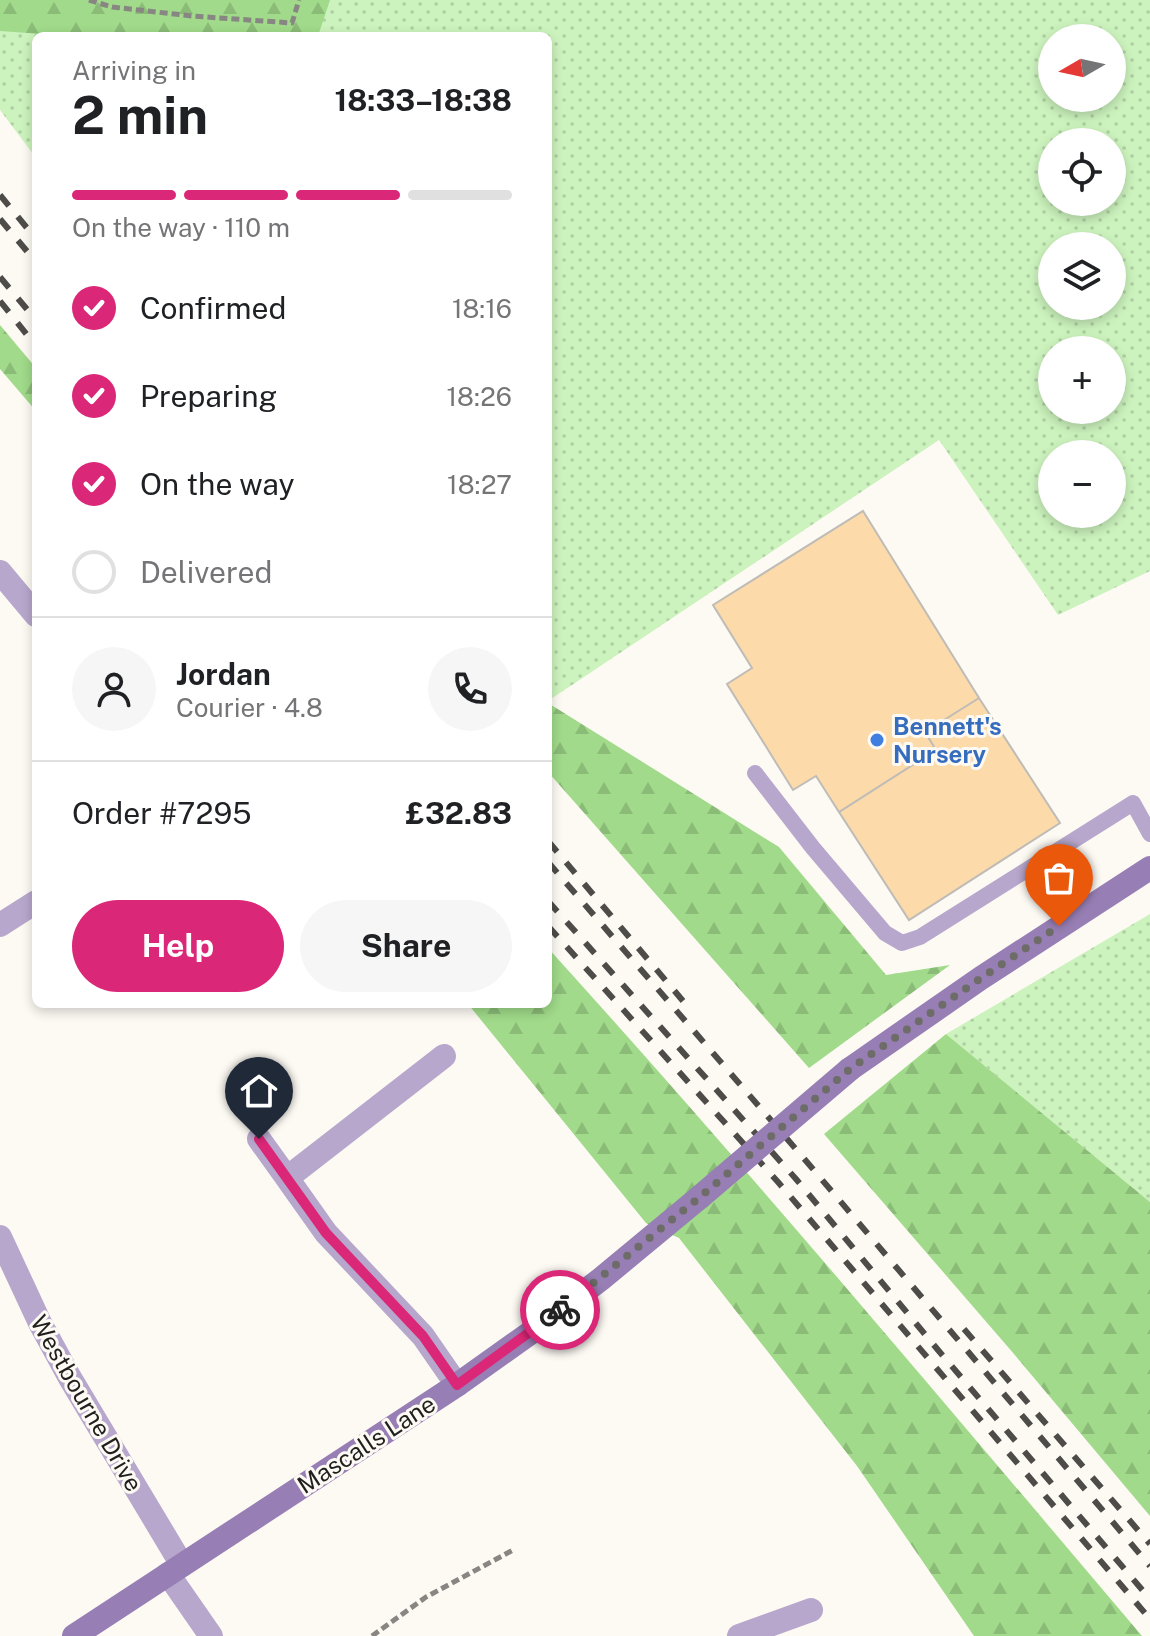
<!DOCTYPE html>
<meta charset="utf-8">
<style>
:root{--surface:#fff;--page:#f6f6f6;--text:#202124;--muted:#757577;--line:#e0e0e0;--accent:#db2777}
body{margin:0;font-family:"Public Sans",sans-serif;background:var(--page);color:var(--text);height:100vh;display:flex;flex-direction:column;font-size:30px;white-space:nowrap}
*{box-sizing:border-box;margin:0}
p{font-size:26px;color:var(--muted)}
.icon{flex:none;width:44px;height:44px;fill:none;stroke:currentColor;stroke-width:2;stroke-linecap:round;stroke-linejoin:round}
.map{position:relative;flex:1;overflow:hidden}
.drawer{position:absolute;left:32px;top:32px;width:520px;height:976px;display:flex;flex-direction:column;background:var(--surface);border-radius:12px;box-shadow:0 4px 12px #0003}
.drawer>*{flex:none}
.needle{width:52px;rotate:261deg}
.fabs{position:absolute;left:1038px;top:24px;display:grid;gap:16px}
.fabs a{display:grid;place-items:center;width:88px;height:88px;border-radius:50%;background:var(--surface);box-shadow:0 4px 12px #0003;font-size:40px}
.pin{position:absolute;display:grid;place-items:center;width:68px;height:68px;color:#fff;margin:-82px -34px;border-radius:50% 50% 50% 0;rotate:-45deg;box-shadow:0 0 8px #0007}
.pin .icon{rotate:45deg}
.courier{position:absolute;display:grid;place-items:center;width:80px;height:80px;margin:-40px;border:6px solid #db2777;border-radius:50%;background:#fff;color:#222;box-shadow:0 2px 10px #0007}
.head em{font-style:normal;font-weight:700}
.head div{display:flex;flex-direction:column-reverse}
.head{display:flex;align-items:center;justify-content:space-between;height:136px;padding:0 40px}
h1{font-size:52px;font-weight:700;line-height:60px}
.bar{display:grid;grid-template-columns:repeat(4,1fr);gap:12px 8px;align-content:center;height:96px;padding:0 40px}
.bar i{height:10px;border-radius:6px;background:var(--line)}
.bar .selected{background:var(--accent)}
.bar p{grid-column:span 4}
.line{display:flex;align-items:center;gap:20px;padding:0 40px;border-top:2px solid var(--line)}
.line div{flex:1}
.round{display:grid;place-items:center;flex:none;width:84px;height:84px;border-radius:42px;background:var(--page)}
ol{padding:0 40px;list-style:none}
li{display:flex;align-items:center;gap:24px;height:88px}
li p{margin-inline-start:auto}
li .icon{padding:8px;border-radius:50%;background:var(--accent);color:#fff;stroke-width:4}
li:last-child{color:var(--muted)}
li i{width:44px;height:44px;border:4px solid var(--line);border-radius:50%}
.cta{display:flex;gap:16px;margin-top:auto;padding:16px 40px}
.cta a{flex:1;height:92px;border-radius:48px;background:var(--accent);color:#fff;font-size:32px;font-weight:700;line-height:92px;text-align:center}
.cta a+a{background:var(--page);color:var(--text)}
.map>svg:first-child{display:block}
.grass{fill:url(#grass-dots);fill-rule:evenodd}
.forest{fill:url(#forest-firs)}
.building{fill:#fcdaa9;stroke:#bfbcb7;stroke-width:2}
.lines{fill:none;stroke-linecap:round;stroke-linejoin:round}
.path{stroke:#888682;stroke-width:5;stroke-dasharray:8 4;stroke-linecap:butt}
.lane{stroke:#b7a7cc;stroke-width:16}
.street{stroke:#b7a7cc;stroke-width:24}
.secondary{stroke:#977eb4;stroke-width:24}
.rail{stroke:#4d4c49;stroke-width:6;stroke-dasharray:14 14;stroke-linecap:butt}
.secondary-bridge{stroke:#977eb4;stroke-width:24}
.done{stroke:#6d6c68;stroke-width:8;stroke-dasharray:0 14.4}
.route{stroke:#db2777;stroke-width:10}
.shop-dot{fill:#3f7fe0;stroke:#fdfaf4;stroke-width:3}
.labels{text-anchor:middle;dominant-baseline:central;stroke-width:6;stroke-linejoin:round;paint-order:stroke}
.shop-label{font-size:24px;font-weight:bold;fill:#366cbe;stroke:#fdfaf4;text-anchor:start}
.street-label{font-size:24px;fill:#201f1d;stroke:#fdfaf4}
</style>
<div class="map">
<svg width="1150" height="1636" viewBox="0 0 1150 1636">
<defs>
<pattern id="grass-dots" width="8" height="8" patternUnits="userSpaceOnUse" patternTransform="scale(2)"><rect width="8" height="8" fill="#ccf3bd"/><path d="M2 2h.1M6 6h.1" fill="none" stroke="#afd0a2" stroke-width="1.8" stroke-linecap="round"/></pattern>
<pattern id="forest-firs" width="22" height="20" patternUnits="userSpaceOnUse" patternTransform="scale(2)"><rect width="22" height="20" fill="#a0da8a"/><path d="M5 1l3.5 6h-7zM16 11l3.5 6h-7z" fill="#8abb77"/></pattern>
</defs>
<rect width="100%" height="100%" fill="#fdfaf4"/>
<path class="grass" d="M0,0H1150V571L1058,615L939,440L548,701V36H36V158L0,110ZM1052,38H1112V98H1052ZM1052,142H1112V202H1052ZM1052,246H1112V306H1052ZM1052,350H1112V410H1052ZM1052,454H1112V514H1052Z
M1150,914V1202L946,1034Z"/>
<path class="forest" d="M0,0H330L318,36H70L0,31Z
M0,325L36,368V411L0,369Z
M548,703L779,847L886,975L950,965L809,1068L548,772Z
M548,948C751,1172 946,1405 1142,1636H974L857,1466L679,1238L646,1223L468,1004H548Z
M946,1034L1150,1202V1516L1014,1354L824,1134Z"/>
<path class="building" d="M863,511L979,698L925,732L936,750L839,812L816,776L793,790L727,684L752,668L713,605Z
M979,698L1060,823L909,920L839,812L936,750L925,732Z"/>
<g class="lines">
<path class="path" d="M89,0L112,7L192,16L292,23L299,0
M372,1636L426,1597L515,1549"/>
<path class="lane" d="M755,773L813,848L885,933L902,943L920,937L1133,803L1150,834"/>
<path class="street" d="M0,572L36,615
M0,925L36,902
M444,1056L287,1178L326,1233L423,1336L457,1385
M259,1139L287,1178
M0,1237L40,1323L70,1378L182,1565
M168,1574L211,1636
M739,1636L811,1610"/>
<path class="secondary" d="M850,1069L981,978L1150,868
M74,1636L457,1385L533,1331L601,1279L700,1197"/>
<path class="rail" d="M0,195L36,239
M0,219L36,262
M0,277L36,320
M0,301L36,346
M548,841L683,1001
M548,862L801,1155L1150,1566
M548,901L796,1179L938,1350L1150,1599
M548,926L778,1182L1150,1619
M964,1329L1150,1544"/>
<path class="secondary-bridge" d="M700,1197L850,1069"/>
</g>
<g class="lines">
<path class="done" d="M560,1310L700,1197L850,1069L981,978L1059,926"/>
<path class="route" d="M259,1139L326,1233L423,1336L457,1385L560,1310"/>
</g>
<circle class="shop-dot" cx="877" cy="740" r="8"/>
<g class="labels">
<g class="shop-label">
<text x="893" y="726">Bennett's<tspan x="893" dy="28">Nursery</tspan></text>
</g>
<g class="street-label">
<text transform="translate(87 1403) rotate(60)">Westbourne Drive</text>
<text transform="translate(366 1444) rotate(-33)">Mascalls Lane</text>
</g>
</g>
</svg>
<div class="fabs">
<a><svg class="needle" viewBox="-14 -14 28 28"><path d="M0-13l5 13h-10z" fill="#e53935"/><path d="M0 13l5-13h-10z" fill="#757577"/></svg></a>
<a><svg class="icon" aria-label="locate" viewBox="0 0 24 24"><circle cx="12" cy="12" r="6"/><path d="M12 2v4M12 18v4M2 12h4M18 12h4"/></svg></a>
<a><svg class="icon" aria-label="layers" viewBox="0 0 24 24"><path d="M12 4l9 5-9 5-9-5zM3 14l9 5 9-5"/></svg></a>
<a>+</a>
<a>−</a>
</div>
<div class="pin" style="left:1059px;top:926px;background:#ea580c"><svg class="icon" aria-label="bag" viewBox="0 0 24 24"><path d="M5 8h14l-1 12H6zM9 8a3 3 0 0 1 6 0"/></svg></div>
<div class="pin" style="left:259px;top:1139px;background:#1f2937"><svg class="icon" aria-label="home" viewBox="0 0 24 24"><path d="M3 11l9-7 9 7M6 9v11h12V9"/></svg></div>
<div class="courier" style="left:560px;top:1310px"><svg class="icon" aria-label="bike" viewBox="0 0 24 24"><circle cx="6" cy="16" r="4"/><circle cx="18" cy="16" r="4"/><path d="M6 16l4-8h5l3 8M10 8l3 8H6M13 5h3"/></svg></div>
<section class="drawer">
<div class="head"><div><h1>2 min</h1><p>Arriving in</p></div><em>18:33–18:38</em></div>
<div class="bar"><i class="selected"></i><i class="selected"></i><i class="selected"></i><i></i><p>On the way · 110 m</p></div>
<ol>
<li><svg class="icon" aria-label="check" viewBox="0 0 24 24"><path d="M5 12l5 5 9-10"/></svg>Confirmed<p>18:16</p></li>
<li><svg class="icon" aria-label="check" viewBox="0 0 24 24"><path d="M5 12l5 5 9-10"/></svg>Preparing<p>18:26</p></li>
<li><svg class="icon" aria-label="check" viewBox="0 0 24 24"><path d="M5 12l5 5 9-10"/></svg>On the way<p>18:27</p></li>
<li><i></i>Delivered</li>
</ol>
<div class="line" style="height:144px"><a class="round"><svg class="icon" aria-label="person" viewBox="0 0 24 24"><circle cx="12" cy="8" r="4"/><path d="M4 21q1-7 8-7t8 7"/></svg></a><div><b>Jordan</b><p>Courier · 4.8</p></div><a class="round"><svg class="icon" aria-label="phone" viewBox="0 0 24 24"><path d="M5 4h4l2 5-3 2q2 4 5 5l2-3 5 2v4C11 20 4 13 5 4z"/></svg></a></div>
<div class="line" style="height:104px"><div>Order #7295</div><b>£32.83</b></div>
<div class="cta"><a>Help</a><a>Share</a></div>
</section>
</div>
